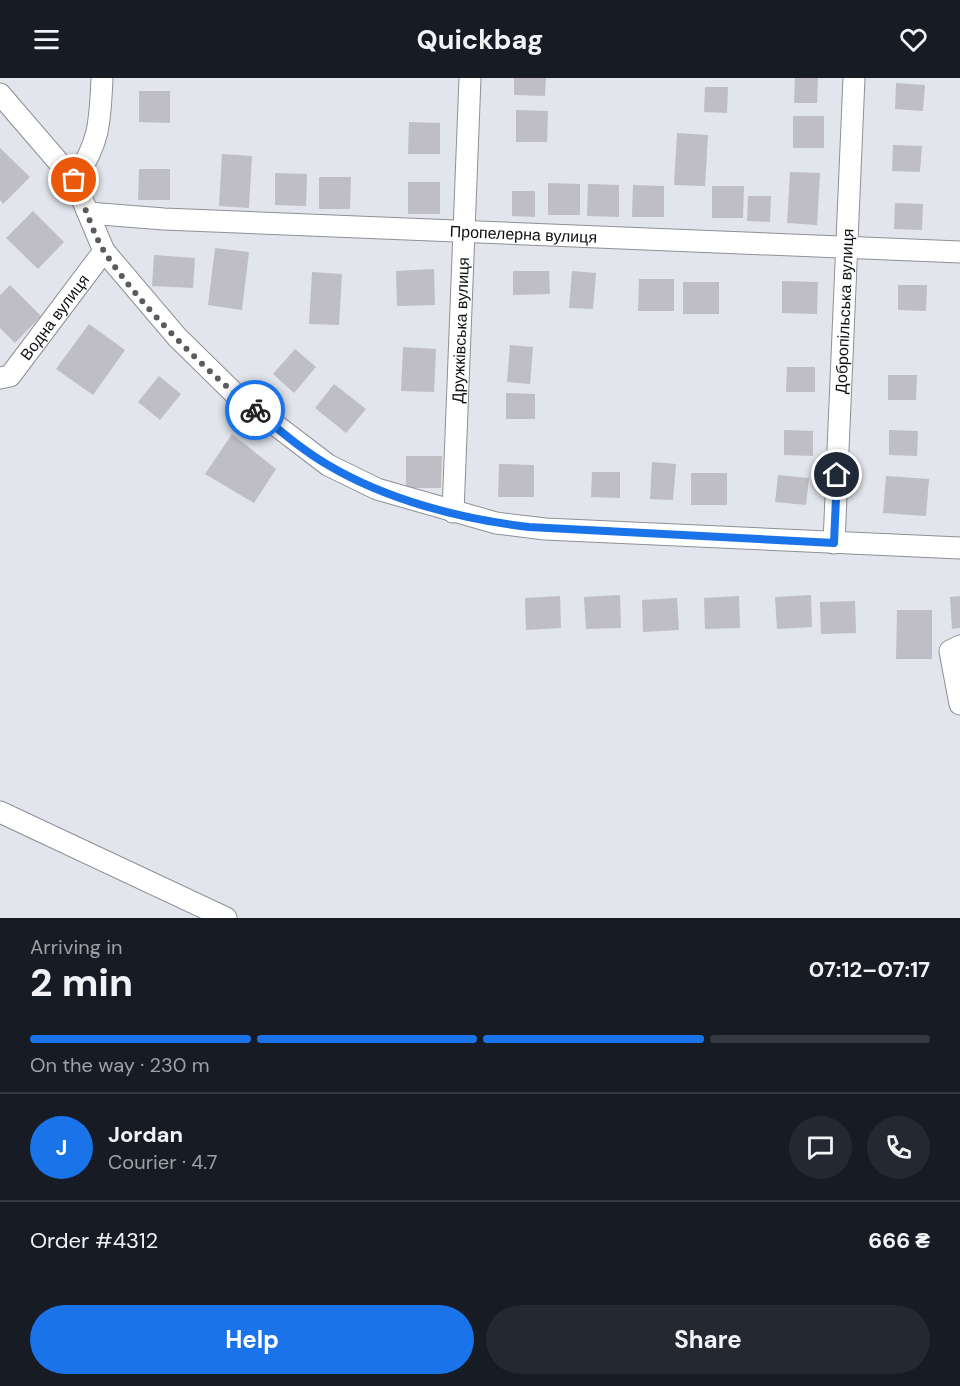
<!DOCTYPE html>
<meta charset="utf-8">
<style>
:root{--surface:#171b24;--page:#242831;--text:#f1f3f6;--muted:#9ea1a6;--line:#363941;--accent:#1a73e8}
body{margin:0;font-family:"DM Sans",sans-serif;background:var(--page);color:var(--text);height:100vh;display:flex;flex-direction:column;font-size:22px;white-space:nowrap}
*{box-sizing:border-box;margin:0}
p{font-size:20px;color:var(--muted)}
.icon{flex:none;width:33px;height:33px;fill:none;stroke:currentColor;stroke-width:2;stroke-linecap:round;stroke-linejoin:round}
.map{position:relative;height:840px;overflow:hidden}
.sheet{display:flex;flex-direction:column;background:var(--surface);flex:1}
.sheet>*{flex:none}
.pin{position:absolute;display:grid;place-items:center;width:51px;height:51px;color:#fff;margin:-26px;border:3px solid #fff;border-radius:50%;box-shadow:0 2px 6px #0007}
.courier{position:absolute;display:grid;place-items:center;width:60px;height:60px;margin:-30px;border:4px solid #1a73e8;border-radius:50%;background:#fff;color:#222;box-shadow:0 2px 8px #0007}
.head em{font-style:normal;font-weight:700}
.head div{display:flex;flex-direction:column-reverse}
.head{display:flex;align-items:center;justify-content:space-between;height:102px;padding:0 30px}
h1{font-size:39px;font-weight:700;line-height:45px}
.bar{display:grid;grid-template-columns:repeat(4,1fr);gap:9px 6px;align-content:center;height:72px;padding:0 30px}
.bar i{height:8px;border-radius:4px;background:var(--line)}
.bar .on{background:var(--accent)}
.bar p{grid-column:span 4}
.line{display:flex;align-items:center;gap:15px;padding:0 30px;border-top:2px solid var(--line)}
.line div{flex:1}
.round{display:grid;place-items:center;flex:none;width:63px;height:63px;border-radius:32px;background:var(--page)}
.button{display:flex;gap:12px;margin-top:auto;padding:12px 30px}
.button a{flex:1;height:69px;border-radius:36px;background:var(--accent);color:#fff;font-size:24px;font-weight:700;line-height:69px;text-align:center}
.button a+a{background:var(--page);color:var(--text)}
header{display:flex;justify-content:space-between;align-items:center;height:78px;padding:0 30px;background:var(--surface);font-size:27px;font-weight:700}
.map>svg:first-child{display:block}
.building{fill:#bebec4}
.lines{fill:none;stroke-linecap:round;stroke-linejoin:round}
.minor-casing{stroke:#8d9095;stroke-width:23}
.minor{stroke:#fff;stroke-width:21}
.done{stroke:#595b5e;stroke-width:6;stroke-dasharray:0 10.8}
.route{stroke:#1a73e8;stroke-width:8}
.labels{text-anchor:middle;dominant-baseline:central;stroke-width:6;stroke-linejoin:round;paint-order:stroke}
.street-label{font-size:16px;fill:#0f1012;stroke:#eff2f8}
</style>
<header><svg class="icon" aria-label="menu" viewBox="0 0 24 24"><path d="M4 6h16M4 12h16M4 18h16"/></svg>Quickbag<svg class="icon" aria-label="heart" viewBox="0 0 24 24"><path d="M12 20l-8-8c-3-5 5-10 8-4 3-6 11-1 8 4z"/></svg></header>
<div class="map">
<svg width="960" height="840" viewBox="0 0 960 840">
<rect width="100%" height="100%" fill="#e2e5eb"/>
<path class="building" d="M514,0H546L545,18L514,17Z
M795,0H818L817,25H794Z
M896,5L925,7L923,33L895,31Z
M705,9H728L727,35L704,34Z
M139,13H170V45L139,44Z
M516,32L548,33L547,64H516Z
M793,38H824V70H793Z
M409,44L440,45V76H408Z
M677,55L708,57L705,108L674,107Z
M893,67L922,68L920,94L892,93Z
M0,70L30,99L3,126L0,122Z
M222,76L252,78L249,130L219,128Z
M139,91H170V122H138Z
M790,94L820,95L817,147L787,145Z
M275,95L307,96L306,128L275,127Z
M319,99H351L350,131H319Z
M408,104H440V136H408Z
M548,105L580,106V137H548Z
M588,106L619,107V139L587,138Z
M633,107L664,108V139H632Z
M712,108H744L743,140H712Z
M512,113H535V139L512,138Z
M748,118H771L770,144L747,143Z
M895,125L923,126L922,152L894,151Z
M33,133L64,164L38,191L6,160Z
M215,170L249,174L242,232L208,227Z
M154,177L195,180L193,210L152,208Z
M434,191L435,227L397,228L396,193Z
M513,193H549L550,216L513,217Z
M572,193L596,195L593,231L569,230Z
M312,194L342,196L339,247L309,246Z
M639,201H674V233H638Z
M782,203L818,204L817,236L782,235Z
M683,204H719V236H683Z
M10,207L41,238L15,265L0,250V217Z
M898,207H927L926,233L898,232Z
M89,246L125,272L93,317L56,291Z
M510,267L533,269L530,306L507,304Z
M403,269L436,271L434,314L401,313Z
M295,271L316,289L294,315L273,296Z
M787,289H815V314H786Z
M888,297H917L916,322H888Z
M159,298L181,316L160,342L138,324Z
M334,306L366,331L346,355L315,330Z
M506,315L535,316V341H506Z
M784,352L813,353V378L784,377Z
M889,352L918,353L917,378L889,377Z
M232,356L276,391L254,425L205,396Z
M406,378H442L441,410H406Z
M652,384L676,386L673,422L650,421Z
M499,386L534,387V419H498Z
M592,394H620V420L591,419Z
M691,395H727V427H691Z
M778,397L809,400L806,427L775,424Z
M886,398L929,401L926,438L883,435Z
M620,517L621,550L586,551L584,519Z
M811,517L812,549L777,551L775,519Z
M560,518L561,550L526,552L525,520Z
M739,518L740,550L705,551L704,520Z
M960,518V550L952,551L950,519Z
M677,520L679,552L643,554L642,522Z
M855,523L856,555L821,556L820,524Z
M897,532H932V581H896Z"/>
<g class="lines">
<defs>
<g id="minor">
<path d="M0,16L74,102L104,173L177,259L235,316L328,387L377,411L496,445L545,451L960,470"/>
<path d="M74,102C100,65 100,44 102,0"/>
<path id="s1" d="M88,135L164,141L960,174"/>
<path id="s2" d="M0,300L10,298L104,173"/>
<path id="s3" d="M453,434L470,0"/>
<path id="s4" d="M834,465L854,0"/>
<path d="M960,568L950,573L960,626"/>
<path d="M0,734L226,840"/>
</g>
</defs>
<use href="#minor" class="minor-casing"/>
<use href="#minor" class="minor"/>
</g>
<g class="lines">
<path class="done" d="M74,102C84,125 92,154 105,175C141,228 204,292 255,332"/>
<path class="route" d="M255,332C278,351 302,372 328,387C387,422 461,441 529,449L834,465L837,397"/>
</g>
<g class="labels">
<g class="street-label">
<text stroke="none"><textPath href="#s1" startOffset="436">Пропелерна вулиця</textPath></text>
<text stroke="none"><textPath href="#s4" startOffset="232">Добропільська вулиця</textPath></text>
<text stroke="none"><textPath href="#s2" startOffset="84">Водна вулиця</textPath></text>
<text stroke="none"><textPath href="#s3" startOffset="182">Дружківська вулиця</textPath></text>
</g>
</g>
</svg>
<div class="pin" style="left:74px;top:102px;background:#ea580c"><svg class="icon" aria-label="bag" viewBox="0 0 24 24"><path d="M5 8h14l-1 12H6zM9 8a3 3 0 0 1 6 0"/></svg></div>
<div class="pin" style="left:837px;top:397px;background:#1f2937"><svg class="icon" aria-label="home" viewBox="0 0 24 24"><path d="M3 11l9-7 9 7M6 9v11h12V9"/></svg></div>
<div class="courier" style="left:255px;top:332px"><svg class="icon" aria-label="bike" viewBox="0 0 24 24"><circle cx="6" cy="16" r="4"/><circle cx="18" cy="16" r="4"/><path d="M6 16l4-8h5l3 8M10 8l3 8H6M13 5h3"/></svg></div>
</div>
<section class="sheet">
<div class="head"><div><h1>2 min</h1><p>Arriving in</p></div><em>07:12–07:17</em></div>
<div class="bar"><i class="on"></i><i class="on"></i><i class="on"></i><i></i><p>On the way · 230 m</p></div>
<div class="line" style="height:108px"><b class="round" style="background:var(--accent);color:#fff">J</b><div><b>Jordan</b><p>Courier · 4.7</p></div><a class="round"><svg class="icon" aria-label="chat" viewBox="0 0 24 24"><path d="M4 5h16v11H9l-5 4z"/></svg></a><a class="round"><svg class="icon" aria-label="phone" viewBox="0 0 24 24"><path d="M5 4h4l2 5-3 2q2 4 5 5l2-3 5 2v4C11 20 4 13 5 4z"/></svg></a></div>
<div class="line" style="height:78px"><div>Order #4312</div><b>666 ₴</b></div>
<div class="button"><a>Help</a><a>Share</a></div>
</section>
